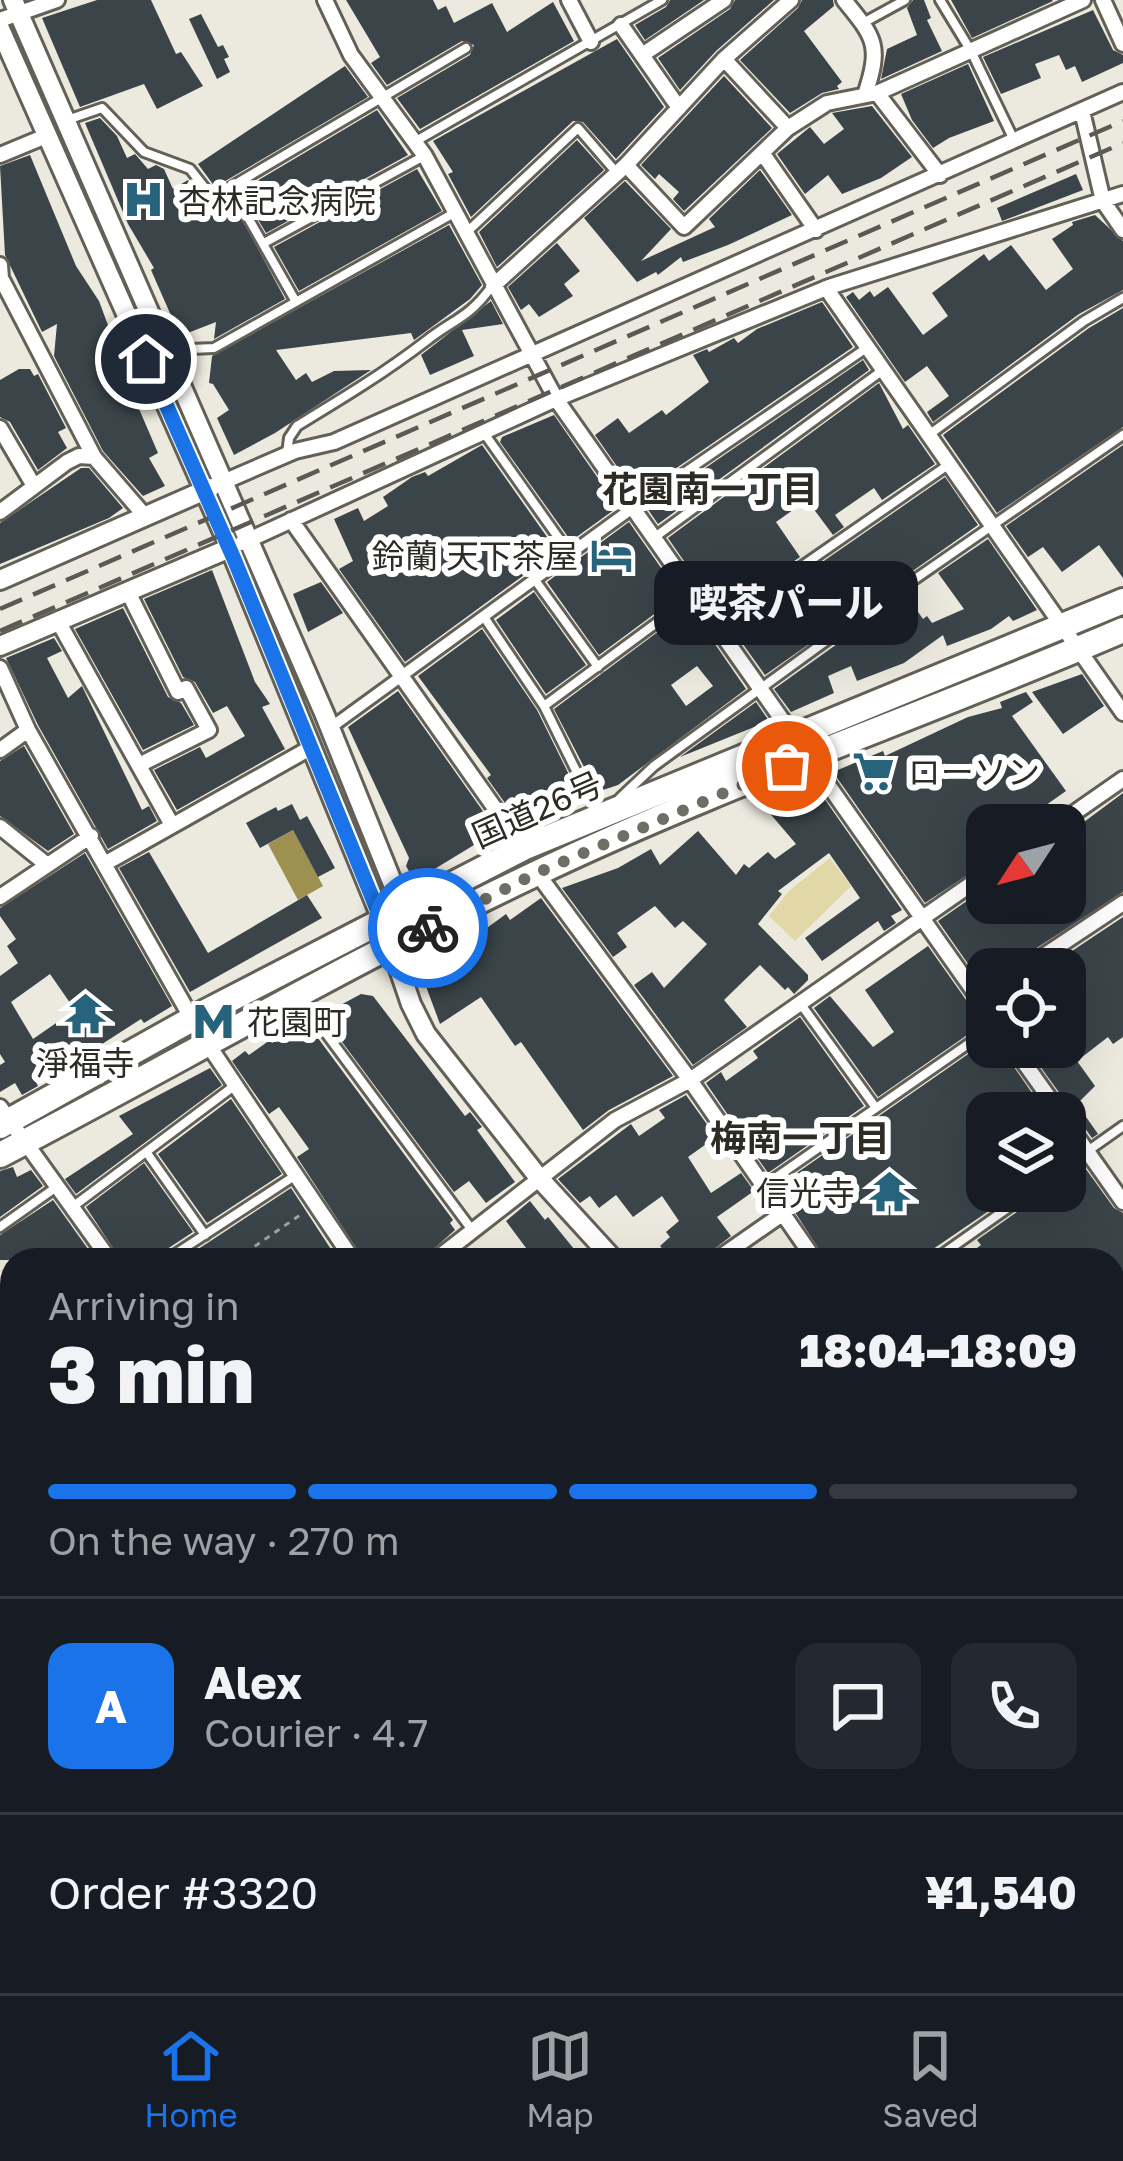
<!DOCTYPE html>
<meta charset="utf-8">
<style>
:root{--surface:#171b24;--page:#242831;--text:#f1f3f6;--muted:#9ea1a6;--line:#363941;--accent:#1a73e8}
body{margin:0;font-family:"Golos Text","Noto Sans JP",sans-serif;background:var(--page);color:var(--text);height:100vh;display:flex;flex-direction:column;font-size:45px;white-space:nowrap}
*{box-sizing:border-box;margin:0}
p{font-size:39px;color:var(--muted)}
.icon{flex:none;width:66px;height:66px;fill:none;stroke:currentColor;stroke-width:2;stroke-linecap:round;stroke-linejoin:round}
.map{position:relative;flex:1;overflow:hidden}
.details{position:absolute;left:0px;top:1248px;width:1125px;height:747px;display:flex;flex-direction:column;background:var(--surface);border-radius:36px 36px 0 0;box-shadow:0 12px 48px #0002}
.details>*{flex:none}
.needle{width:78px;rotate:234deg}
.fabs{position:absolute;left:966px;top:804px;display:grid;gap:24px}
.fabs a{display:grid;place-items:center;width:120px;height:120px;border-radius:24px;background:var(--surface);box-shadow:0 12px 48px #0002;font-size:60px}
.pin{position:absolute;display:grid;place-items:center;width:102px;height:102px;color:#fff;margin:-51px;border:6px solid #fff;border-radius:50%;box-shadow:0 3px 12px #0007}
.courier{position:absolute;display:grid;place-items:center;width:120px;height:120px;margin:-60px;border:9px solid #1a73e8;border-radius:50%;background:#fff;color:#222;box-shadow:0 3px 15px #0007}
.bubble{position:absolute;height:84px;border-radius:24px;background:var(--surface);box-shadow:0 12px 48px #0002;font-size:39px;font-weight:800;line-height:84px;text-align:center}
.headline em{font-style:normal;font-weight:800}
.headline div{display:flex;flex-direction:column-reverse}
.headline{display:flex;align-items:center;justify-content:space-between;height:204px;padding:0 48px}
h1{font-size:78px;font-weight:800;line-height:90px}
.bar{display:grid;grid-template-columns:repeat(4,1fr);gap:18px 12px;align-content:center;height:144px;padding:0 48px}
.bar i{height:15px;border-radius:9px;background:var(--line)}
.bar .active{background:var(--accent)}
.bar p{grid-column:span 4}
.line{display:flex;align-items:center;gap:30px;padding:0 48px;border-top:3px solid var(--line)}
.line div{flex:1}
.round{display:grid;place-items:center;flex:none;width:126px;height:126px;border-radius:24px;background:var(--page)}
.tab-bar{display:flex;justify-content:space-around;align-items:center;height:168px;border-top:3px solid var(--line);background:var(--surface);font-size:33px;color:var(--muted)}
.tab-bar a{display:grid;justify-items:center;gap:6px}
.tab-bar .active{color:var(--accent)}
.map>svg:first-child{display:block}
.green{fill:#e2d7a6}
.water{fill:#9e9051}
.building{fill:#3a4449;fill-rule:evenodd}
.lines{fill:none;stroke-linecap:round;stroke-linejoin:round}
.service-casing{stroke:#636157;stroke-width:14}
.pedestrian-casing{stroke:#636157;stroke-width:16}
.minor-casing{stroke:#636157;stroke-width:20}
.tertiary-casing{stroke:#636157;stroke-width:24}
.trunk-casing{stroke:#636157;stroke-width:30}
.path{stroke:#a3a198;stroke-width:3;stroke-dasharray:6 6;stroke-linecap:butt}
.service{stroke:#fff;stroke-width:8}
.pedestrian{stroke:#fff;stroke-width:10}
.minor{stroke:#fff;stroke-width:14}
.tertiary{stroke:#fff;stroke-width:18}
.trunk{stroke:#fff;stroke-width:24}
.rail{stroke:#5b5953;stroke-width:4.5;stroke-dasharray:24 12;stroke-linecap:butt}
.done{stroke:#6f6e66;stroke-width:12;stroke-dasharray:0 21.6}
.route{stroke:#1a73e8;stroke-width:15}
.labels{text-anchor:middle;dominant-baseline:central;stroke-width:12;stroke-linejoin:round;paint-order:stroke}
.poi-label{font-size:33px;fill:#2c2b26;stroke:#fff;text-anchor:start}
.street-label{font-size:33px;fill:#2c2b26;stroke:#fff}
.neighbourhood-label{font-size:36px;font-weight:bold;fill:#2c2b26;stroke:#fff}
</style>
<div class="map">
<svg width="1123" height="1993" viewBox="0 0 1123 1993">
<rect width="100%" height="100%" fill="#eceade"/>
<path class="green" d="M830,858L851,886L795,941L769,916L789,891Z"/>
<path class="water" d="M293,830L323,886L298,900L268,844Z"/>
<path class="building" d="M97,0H151L176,54L181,52L203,86L157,109L144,84L80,107L42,18Z
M346,0H433L438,10L446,6L454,23L492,3L507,32L553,2L574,41L420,129L397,98L470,55L474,45L462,41L387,85L371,63L380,57Z
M670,0H704L645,40L635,25L666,7Z
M735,0H774L716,51L680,90L658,58L730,9Z
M802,0H833L834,6L804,31L842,82L837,86L839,89L822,93L790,113L740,60L798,8Z
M913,0H924L931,18L927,20L942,51L881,79L887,49L917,35L907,8Z
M951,0H1052L1053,1L972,38Z
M1093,10L1113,50L1123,55V63L1082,82L1075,66L1066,70L1059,55L1035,64L1041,78L1001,94L983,57Z
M201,14L218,47L223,45L229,57L224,59L230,72L217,79L189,19Z
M617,39L664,107L616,159L583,122L573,121L471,217L448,174L453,172L433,141Z
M968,64L994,121L949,138L933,148L912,120L901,94Z
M345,66L368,97L215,187L198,164Z
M724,76L772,128L684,211L673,199L679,192L659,174L655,179L641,165Z
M872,106L912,157L881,178L842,194L828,175L805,194L777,154L810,127L824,144L844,129L832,113Z
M377,110L408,155L266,233L247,201L239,199L234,204L285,299L214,339L216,322L180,336L151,270L154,268L128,224L85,123L100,118L117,136L127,158L135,154L148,169L156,165L164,169L173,189L188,180L219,214L226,210L225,200Z
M577,140L604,170L497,267L479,232Z
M30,155L76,266L99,301L115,344L102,350L99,374H124L158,453L149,458L165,486L143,496L103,451L54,356L57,324L42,332L5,255L0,166Z
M417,169L442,211L299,291L274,247Z
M760,170L792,215L728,245L683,262L681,257L658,275L656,272L637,282L584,218L625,181L671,229L641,261L715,227L709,219Z
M1076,174L1083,190L1002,221L997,208Z
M1095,215L1123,241V290L1079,314L933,422L927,412L949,396L927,366L905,382L846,297L853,292L859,300L870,291L874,297L888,287L923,335L948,316L932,293L984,254L989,261L1011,245L1046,290L1073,269L1052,239L1073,225L1072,222Z
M449,225L482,285L470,299L414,340L411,333L276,350L296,380L306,373L312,382L334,371L371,370L275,433L234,455L217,418L229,410L213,384L209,383L212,356Z
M557,243L580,271L564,284L573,296L539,317L529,304L521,310L508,287Z
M491,301L503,324L462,330L474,356L430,375L421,355Z
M822,302L853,347L637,495L595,435L618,418L629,433L662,410L666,415L709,382L693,355L707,349L709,352L734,338L738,343L757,329Z
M1123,308V427L997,513L943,435L1089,328Z
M863,360L869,370L658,524L647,508Z
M19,369H30L34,376L38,374L66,428L58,432L67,448L38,470L10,422L0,417V380Z
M879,383L903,429L908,425L935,464L882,500L874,488L835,515L844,527L833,535L807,500L776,522L800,557L720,613L668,538Z
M554,415L618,507L571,541L500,442L502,437Z
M482,445L557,551L405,662L339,569L353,561L334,519L358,508L364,521L388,506L383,497L412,477L425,472L428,476Z
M1123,445V578L1099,545L1062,572L1043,547L1028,557L1006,526Z
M81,468H89L123,508L109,518L0,564V523Z
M945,477L978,525L765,675L730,626Z
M629,522L680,595L599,655L547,582Z
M988,539L1037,610L1013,621L1009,616L991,629L947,646L943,635L904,663L857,681L851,666L828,676L834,693L791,712L774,689L906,595L923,619L927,616L932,623L964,609L938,573Z
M212,570L255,682L270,704L262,707L285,749L177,810L154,770L200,747L206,758L245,736L227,706L213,713L195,682L183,677L144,599Z
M321,582L343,613L308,632L293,594Z
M534,592L586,665L546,694L496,620Z
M123,608L168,697L181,703L194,725L143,750L75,629Z
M690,608L746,689L618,785L597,792L554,709ZM697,666L713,686L686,706L671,685Z
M482,629L537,710L580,797L520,824L487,778L491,775L418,676Z
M54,638L62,651L47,658L68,698L82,686L142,810L149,806L157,821L108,849L38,725L6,658Z
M1082,674L1104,706L1063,734L1032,692Z
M398,691L497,831L433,870L429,878L410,873L406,866L409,858L348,727Z
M1026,692L1033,702L1012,716L1066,791L1039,810L1046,825H987V862L925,903L833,772L883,751L885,756L968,717L1002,708L1000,702Z
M756,702L769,721L680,757Z
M24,746L74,834L48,851L0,816V761Z
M812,781L902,910L891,916L896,923L884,931L878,921L822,961L805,938L860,898L829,853L778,891L782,894L758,924L808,975V980L794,994L788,987L785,990L760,965L724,1000L747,1027L693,1065L634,985L652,972L664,988L707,944L683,921L675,928L655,906L617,933L627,947L613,957L562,888L618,868L651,849L660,865L698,831L736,875L744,864L749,868L768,852L775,859L796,844L762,804Z
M1123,793V892L1018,960L1013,969H987L985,988L938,921L987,887V903H1065V836Z
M292,804L300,820L307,816L335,868L318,877L293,830L260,848L246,823L276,807L278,811Z
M149,852L208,953L307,895L322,918L190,992L119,868Z
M85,853L172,1006L144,1023L141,1019L99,1046L71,1059L67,1054L32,1074L38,1086L22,1095L15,1083L0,1092V1065L5,1062L0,1054V976L18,963L7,946L16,939L0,916V908ZM50,974L75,1010L33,1039L11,1002Z
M541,898L673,1076L609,1110L583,1130L521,1042L515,1046L481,997L440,1024L421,973L428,960L425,956L456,939L458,942L476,928L480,933L506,914L510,920Z
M1123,917V1037L1113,1044L1108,1037L1077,1061L1095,1086L1077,1104L1098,1134L1092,1138L1032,1055L1043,1047H1065V969H1058L1054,963Z
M928,946L983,1024L878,1097L814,1008L830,996L873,1047L894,1032L865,990Z
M361,994L373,996L465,1116L470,1112L482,1127L477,1130L515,1182L486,1203L469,1181L454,1192L322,1015Z
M800,1017L864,1106L768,1173L706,1083L721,1072L726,1081L758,1058L753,1051Z
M306,1022L453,1220L450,1223L455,1230L421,1260H364L297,1157L309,1149L279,1107L269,1114L232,1061L245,1051L249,1055L270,1040L272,1043Z
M987,1041V1047H1000L1046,1113H987V1191H1018L917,1260H861L854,1251L841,1260H826L778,1186Z
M210,1068L222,1085L76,1194L65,1179L133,1134L119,1116Z
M686,1095L716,1137L688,1157L711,1193L741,1173L754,1191L717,1217L731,1236L700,1260H672L660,1246L670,1237L666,1232L679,1221L662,1196L633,1217L616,1195L599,1208L590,1196L580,1203L558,1179L631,1124L639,1136L665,1118L659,1110Z
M231,1099L282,1174L207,1223L158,1154Z
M144,1163L193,1232L161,1253L158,1260H121L86,1207Z
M1083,1165L1114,1208L1123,1213V1282L1113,1269V1260H960L981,1245L977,1240L1037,1198L1040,1191H1065V1175Z
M13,1167L17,1177L31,1170L43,1186L0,1217V1171Z
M291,1188L338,1260H181L209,1242Z
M53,1200L93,1256L88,1260H0V1235Z
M530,1201L545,1220L548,1217L583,1260H535L506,1221Z"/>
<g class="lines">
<defs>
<path id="service" d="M940,0L971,51L1014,140
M863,23L905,0
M70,119L102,108L144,152L190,169L219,206
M416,141L662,0
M212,198L466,48
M242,207L296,302
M468,231L578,128L616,172
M264,243L424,156
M168,350L214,348L454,213
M484,433L570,554
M930,434L1084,321L1123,298
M287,454L289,438L297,426C343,398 383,374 426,341C454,319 469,318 492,286
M634,507L868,347
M655,537L883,370
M535,580L598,667
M484,617L544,706L597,813
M717,625L948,465
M544,706L693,596
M620,798L654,766L830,638L1123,435
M302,1001L472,1230
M800,1003L876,1108
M147,1153L205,1235
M1065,1167L1123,1126
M765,1185L987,1031
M71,1208L234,1086
M0,1227L55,1188
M166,1260L296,1175
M934,1260L1032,1191
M1113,1328L1123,1321
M0,1722L12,1739
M0,1799L12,1790
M407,1983L412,1993
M792,1983L800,1993
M960,1983L967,1993
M564,1993L577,1983
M743,1993L757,1983"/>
<path id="pedestrian" d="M337,723L634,507
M0,1574L12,1566
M0,1587L12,1604
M278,1983L285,1993"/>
<path id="minor" d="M325,0L351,55L425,156L556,399L987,1010
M569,0L591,42
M844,0C876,39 881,46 865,95
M1103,0L1123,44
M0,20L57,0
M621,25L679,108
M642,55L724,0
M724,59L788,128
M877,93L940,175
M1082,111L1103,201L1123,230
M763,154L816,230
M0,155L46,136
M626,165L684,227L788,128L827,103L877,93L1083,0
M0,265L1,278L94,457L145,516
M493,286L626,165L724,59L791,0
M826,288L1123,713
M0,428L34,486
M221,483L295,451L334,442L1123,92
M0,512L67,462L79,456L94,457
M291,520L523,848
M242,543L556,399L829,287L1123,194
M128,592L178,692L186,688L209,730L139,765
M58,621L172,825
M0,668L28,730L192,1019
M0,750L28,730
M1057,825L1123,779
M0,827L46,864
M106,863L312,747
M537,873L690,1080L815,1260
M0,897L91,836
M1024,969L1123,903
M207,1043L353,1260
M1013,1047L1060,1113
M0,1107L110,1260
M1065,1120L1123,1202
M435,1260L615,1120L690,1080L987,873
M716,1260L782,1214
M1113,1479L1123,1472
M1113,1666L1123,1658
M1113,1685L1123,1699
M1113,1820L1123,1813
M0,1917L12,1909
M617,1983L625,1993
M42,1993L56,1983
M239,1993L253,1983
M871,1993L885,1983"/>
<path id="tertiary" d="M13,0L324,713L403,909L400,919
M0,29L230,548L383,922L411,1004L426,1034L539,1178L614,1260
M0,580L210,488
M0,646L230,548
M1113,1936L1123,1950
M1113,1981L1121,1993"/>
<path id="trunk" d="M0,1126L192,1019L523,848L1123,601
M0,1155C178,1062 352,961 533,875C725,783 928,714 1123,630"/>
</defs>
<use href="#service" class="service-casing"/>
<use href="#pedestrian" class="pedestrian-casing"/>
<use href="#minor" class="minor-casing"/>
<use href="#tertiary" class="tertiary-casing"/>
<use href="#trunk" class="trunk-casing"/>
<path class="path" d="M235,1260L303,1213
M0,1427L12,1418"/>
<use href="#service" class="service"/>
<use href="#pedestrian" class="pedestrian"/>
<use href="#minor" class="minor"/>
<use href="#tertiary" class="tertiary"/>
<use href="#trunk" class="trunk"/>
<path class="rail" d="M0,609L1123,121
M0,631L1123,143"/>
</g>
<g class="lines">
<path class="done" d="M428,928L537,873L787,766"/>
<path class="route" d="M146,359L234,559L392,946L428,928"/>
</g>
<defs>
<symbol id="hospital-bare" viewBox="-9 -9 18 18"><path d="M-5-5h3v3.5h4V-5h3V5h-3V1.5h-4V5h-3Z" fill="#27647b" stroke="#fff" stroke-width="2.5" paint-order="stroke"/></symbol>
<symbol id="hotel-bare" viewBox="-9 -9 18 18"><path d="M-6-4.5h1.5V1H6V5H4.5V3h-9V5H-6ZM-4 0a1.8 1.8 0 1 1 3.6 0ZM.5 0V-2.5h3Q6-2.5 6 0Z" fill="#27647b" stroke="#fff" stroke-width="2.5" paint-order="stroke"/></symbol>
<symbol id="supermarket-bare" viewBox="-9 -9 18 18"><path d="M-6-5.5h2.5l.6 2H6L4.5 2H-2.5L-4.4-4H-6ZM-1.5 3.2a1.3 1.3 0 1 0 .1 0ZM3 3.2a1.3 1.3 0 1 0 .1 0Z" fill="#27647b" stroke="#fff" stroke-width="2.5" paint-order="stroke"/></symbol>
<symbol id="temple-bare" viewBox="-9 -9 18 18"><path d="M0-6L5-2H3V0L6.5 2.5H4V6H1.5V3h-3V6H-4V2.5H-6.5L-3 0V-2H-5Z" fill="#27647b" stroke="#fff" stroke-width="2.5" paint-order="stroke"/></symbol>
<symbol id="metro-bare" viewBox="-9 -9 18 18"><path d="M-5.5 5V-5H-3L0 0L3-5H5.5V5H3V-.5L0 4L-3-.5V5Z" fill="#27647b" stroke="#fff" stroke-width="2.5" paint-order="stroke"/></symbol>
</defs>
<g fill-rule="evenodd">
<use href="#hospital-bare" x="114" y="170" width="59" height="59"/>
<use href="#hotel-bare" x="582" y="526" width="59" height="59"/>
<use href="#supermarket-bare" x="844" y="742" width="59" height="59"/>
<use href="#temple-bare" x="56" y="984" width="59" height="59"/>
<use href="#metro-bare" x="184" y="992" width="59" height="59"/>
<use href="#temple-bare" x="860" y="1162" width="59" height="59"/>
</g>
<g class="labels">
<g class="poi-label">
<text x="178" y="200">杏林記念病院</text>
<text x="578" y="555" text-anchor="end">鈴蘭 天下茶屋</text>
<text x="908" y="771">ローソン</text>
<text x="247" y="1021">花園町</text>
<text x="85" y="1062" text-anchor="middle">淨福寺</text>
<text x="855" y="1192" text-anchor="end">信光寺</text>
</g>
<g class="street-label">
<text transform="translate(537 809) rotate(-24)">国道26号</text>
</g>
<g class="neighbourhood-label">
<text x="710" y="488">花園南一丁目</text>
<text x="800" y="1137">梅南一丁目</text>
</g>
</g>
</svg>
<div class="fabs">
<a><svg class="needle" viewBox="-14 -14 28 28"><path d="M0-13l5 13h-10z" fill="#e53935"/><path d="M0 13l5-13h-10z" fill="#9ea1a6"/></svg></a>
<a><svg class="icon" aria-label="locate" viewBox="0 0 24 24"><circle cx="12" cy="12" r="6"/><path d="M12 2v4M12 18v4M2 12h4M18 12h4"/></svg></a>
<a><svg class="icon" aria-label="layers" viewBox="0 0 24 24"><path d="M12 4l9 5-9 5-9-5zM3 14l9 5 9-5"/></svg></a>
</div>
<div class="pin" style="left:787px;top:766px;background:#ea580c"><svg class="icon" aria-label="bag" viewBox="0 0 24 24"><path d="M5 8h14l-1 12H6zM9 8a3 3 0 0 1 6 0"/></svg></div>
<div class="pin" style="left:146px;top:359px;background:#1f2937"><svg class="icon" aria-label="home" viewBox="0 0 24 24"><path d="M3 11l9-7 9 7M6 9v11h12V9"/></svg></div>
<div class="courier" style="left:428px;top:928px"><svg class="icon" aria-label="bike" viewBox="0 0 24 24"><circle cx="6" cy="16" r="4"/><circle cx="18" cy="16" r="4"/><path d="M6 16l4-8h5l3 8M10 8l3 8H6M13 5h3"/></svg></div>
<div class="bubble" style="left:654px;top:561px;width:264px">喫茶パール</div>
<section class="details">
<div class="headline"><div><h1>3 min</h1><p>Arriving in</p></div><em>18:04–18:09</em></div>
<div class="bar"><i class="active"></i><i class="active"></i><i class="active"></i><i></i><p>On the way · 270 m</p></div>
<div class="line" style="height:216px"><b class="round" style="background:var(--accent);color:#fff">A</b><div><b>Alex</b><p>Courier · 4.7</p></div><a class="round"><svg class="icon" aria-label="chat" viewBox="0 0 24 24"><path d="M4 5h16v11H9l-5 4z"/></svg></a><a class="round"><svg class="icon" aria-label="phone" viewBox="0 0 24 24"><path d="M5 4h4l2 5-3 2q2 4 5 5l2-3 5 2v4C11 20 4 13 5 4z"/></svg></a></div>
<div class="line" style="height:156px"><div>Order #3320</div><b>¥1,540</b></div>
</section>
</div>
<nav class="tab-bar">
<a class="active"><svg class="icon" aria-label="home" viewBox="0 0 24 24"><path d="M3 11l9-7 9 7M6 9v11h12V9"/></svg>Home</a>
<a><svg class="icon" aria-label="map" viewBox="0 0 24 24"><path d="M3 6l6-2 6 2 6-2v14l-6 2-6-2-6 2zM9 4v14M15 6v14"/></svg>Map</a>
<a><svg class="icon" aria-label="saved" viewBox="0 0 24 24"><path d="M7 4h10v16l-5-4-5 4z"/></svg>Saved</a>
</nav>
